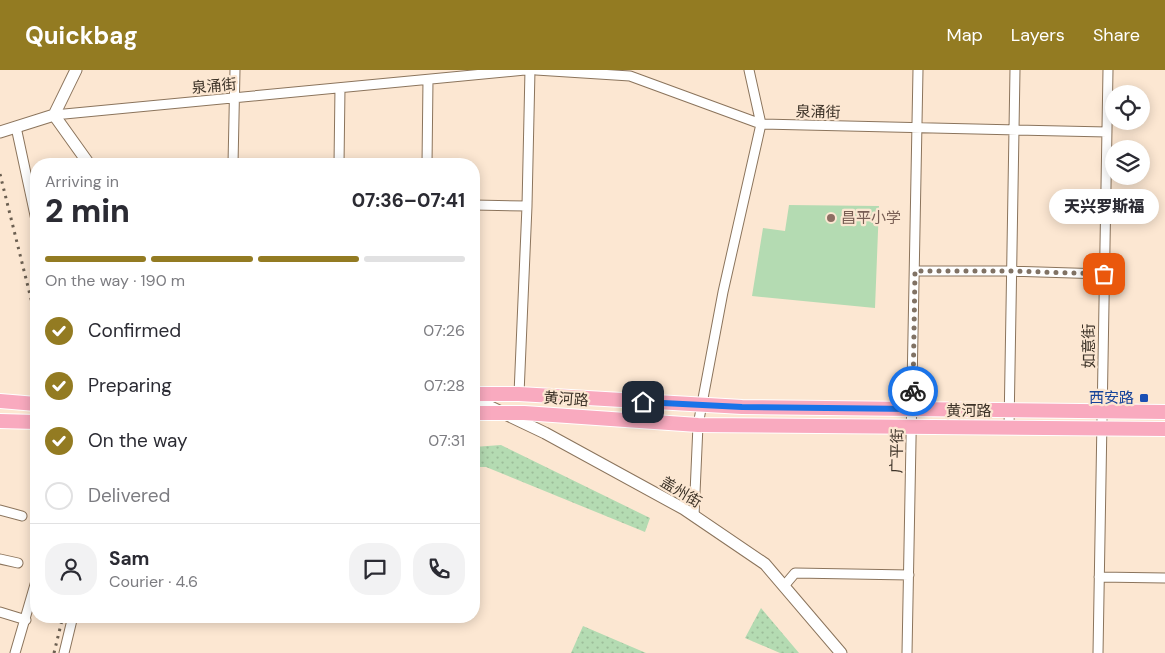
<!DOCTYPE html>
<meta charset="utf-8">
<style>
:root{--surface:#fff;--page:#f2f2f3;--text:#2b2b33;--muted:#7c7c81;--line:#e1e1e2;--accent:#937b22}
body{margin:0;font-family:"DM Sans","Noto Sans SC",sans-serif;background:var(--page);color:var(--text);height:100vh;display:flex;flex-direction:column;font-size:19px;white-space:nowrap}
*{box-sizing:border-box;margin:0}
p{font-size:16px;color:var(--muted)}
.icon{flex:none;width:28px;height:28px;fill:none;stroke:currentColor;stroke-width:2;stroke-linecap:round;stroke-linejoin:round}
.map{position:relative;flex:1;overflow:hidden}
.sheet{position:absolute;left:30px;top:88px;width:450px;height:465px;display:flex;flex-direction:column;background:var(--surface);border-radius:20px;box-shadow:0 2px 12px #0003}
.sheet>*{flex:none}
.buttons{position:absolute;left:1105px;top:15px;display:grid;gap:10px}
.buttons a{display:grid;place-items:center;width:45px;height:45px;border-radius:50%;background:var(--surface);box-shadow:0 2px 12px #0003;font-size:25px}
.pin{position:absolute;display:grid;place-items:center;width:42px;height:42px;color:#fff;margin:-21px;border-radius:10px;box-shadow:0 2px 8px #0006}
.courier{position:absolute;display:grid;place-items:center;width:50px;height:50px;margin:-25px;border:4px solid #1a73e8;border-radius:50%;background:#fff;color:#222;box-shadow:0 1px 6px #0007}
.bubble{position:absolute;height:35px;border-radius:18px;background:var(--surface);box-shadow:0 2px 12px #0003;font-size:16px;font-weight:800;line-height:35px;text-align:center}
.headline em{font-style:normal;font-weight:800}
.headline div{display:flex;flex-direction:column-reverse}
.headline{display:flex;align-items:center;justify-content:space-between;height:85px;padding:0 15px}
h1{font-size:32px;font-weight:800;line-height:38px}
.bar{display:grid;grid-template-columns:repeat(4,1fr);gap:8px 5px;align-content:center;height:60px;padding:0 15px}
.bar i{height:6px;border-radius:4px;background:var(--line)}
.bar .selected{background:var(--accent)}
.bar p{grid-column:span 4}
.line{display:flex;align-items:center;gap:12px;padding:0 15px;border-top:1px solid var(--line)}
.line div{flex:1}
.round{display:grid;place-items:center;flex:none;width:52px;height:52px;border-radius:20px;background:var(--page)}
ol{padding:0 15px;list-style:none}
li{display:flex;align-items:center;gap:15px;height:55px}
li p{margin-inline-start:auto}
li .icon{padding:5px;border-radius:50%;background:var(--accent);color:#fff;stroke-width:4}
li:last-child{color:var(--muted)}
li i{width:28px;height:28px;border:2px solid var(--line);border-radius:50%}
header{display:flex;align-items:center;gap:30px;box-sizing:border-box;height:70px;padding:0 25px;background:var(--accent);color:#fff}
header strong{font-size:24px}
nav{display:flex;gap:28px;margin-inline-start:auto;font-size:18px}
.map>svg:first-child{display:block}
.grass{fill:url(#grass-dots)}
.pitch{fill:#b4dbb2}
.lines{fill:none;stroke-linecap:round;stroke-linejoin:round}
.minor-casing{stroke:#8b745c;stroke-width:11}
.tertiary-casing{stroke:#8b745c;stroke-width:13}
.primary-casing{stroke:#fff;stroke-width:16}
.minor{stroke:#fff;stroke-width:9}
.tertiary{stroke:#fff;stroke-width:11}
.primary{stroke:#f9aabf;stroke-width:14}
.rail{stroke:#6b5f51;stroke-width:3;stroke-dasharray:2.5 5;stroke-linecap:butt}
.done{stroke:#807264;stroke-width:5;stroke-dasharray:0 9}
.route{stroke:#1a73e8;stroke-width:6}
.education-dot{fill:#8d6e63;stroke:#fce7d2;stroke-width:2}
.transit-dot{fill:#1a4fb4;stroke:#fce7d2;stroke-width:2}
.labels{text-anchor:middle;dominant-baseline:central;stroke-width:4.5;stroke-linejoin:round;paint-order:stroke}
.street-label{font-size:15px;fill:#3d3328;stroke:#fce7d2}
.education-label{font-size:15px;fill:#785e54;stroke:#fce7d2;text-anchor:start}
.transit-label{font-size:15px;fill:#164399;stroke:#fce7d2;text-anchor:end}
</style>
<header>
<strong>Quickbag</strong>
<nav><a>Map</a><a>Layers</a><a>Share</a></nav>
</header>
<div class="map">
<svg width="1165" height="583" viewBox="0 0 1165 583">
<defs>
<pattern id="grass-dots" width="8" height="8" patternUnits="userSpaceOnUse" patternTransform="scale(1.25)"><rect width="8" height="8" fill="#b4dbb2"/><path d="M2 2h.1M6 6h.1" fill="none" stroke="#9cbc99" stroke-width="1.8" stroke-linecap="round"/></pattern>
</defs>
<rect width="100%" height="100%" fill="#fce7d2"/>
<path class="grass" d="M501,375L650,448L645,462L486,397H474V377Z
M761,538L799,583H780L745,568Z
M583,556L646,583H571Z"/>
<path class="pitch" d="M789,135L879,136L875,238L752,226L763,158L785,161Z"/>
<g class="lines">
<defs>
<path id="minor" d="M536,0L630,6L761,54L1107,62
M54,45L525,0
M16,57L36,150
M233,94L235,0
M339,94L340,18
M427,94L428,10
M474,135L527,136
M915,201H1011L1104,204
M519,324L527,136L530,0
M1009,358L1015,0
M0,440L22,446
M694,446L698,355L723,222L761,54L749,0
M0,489L18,493
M1099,507L1165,508
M784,516L795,503L909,505
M0,542L26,550
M15,583L36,511
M64,583L72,550L75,546
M907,583L918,0
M1098,583L1108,0"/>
<path id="tertiary" d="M54,45L89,94
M0,62L54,45L76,0
M474,329L545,363L684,439L765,494L841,583"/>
<path id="primary" d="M474,324H519L742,337L1165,342
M0,331L36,334
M474,343H524L698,355L1165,359
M0,351L36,352"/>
</defs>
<use href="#minor" class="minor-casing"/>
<use href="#tertiary" class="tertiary-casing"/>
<use href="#primary" class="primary-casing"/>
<use href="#minor" class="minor"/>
<use href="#tertiary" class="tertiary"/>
<use href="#primary" class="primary"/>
<path class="rail" d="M0,104L36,249
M54,583L63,546"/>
</g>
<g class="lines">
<path class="done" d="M913,321L915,201H1011L1104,204"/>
<path class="route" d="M643,332L742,337L912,339L913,321"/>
</g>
<circle class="education-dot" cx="831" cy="148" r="5"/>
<rect class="transit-dot" x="1139" y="323" width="10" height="10" rx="2.5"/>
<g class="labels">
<g class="street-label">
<text transform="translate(214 16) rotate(-5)">泉涌街</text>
<text transform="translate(818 42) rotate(1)">泉涌街</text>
<text transform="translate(1089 276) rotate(-90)">如意街</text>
<text transform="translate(566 329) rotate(4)">黄河路</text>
<text x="969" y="341">黄河路</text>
<text transform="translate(897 381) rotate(-89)">广平街</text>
<text transform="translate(681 422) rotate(31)">盖州街</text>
</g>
<g class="education-label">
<text x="841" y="148">昌平小学</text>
</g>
<g class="transit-label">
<text x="1134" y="328">西安路</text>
</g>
</g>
</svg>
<div class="buttons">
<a><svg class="icon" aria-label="locate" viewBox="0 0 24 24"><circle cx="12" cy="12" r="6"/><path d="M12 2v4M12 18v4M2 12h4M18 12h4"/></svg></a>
<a><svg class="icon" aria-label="layers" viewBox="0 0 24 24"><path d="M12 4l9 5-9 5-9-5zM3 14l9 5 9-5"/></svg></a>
</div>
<div class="pin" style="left:1104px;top:204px;background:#ea580c"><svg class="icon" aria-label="bag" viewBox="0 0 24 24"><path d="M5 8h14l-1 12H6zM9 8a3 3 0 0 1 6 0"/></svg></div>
<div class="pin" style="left:643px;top:332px;background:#1f2937"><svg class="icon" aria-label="home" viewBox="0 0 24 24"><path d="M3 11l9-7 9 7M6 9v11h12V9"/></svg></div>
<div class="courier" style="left:913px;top:321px"><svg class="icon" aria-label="bike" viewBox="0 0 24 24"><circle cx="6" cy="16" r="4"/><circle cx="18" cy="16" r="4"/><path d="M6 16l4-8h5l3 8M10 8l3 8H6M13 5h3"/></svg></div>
<div class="bubble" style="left:1049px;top:119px;width:110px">天兴罗斯福</div>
<section class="sheet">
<div class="headline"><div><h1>2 min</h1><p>Arriving in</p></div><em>07:36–07:41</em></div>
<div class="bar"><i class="selected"></i><i class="selected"></i><i class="selected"></i><i></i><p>On the way · 190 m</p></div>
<ol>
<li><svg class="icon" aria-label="check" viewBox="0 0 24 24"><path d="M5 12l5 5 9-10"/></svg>Confirmed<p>07:26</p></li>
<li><svg class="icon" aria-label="check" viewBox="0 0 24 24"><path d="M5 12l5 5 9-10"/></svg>Preparing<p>07:28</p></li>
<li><svg class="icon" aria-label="check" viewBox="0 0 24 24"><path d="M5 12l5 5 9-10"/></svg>On the way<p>07:31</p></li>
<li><i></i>Delivered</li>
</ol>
<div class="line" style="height:90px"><a class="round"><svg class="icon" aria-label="person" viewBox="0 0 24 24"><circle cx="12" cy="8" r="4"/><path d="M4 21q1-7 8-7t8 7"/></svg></a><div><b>Sam</b><p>Courier · 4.6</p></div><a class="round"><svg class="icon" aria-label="chat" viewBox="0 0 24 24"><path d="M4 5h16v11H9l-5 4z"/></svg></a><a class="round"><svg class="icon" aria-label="phone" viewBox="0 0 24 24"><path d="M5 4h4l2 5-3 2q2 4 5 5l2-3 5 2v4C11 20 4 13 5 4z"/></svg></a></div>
</section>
</div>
